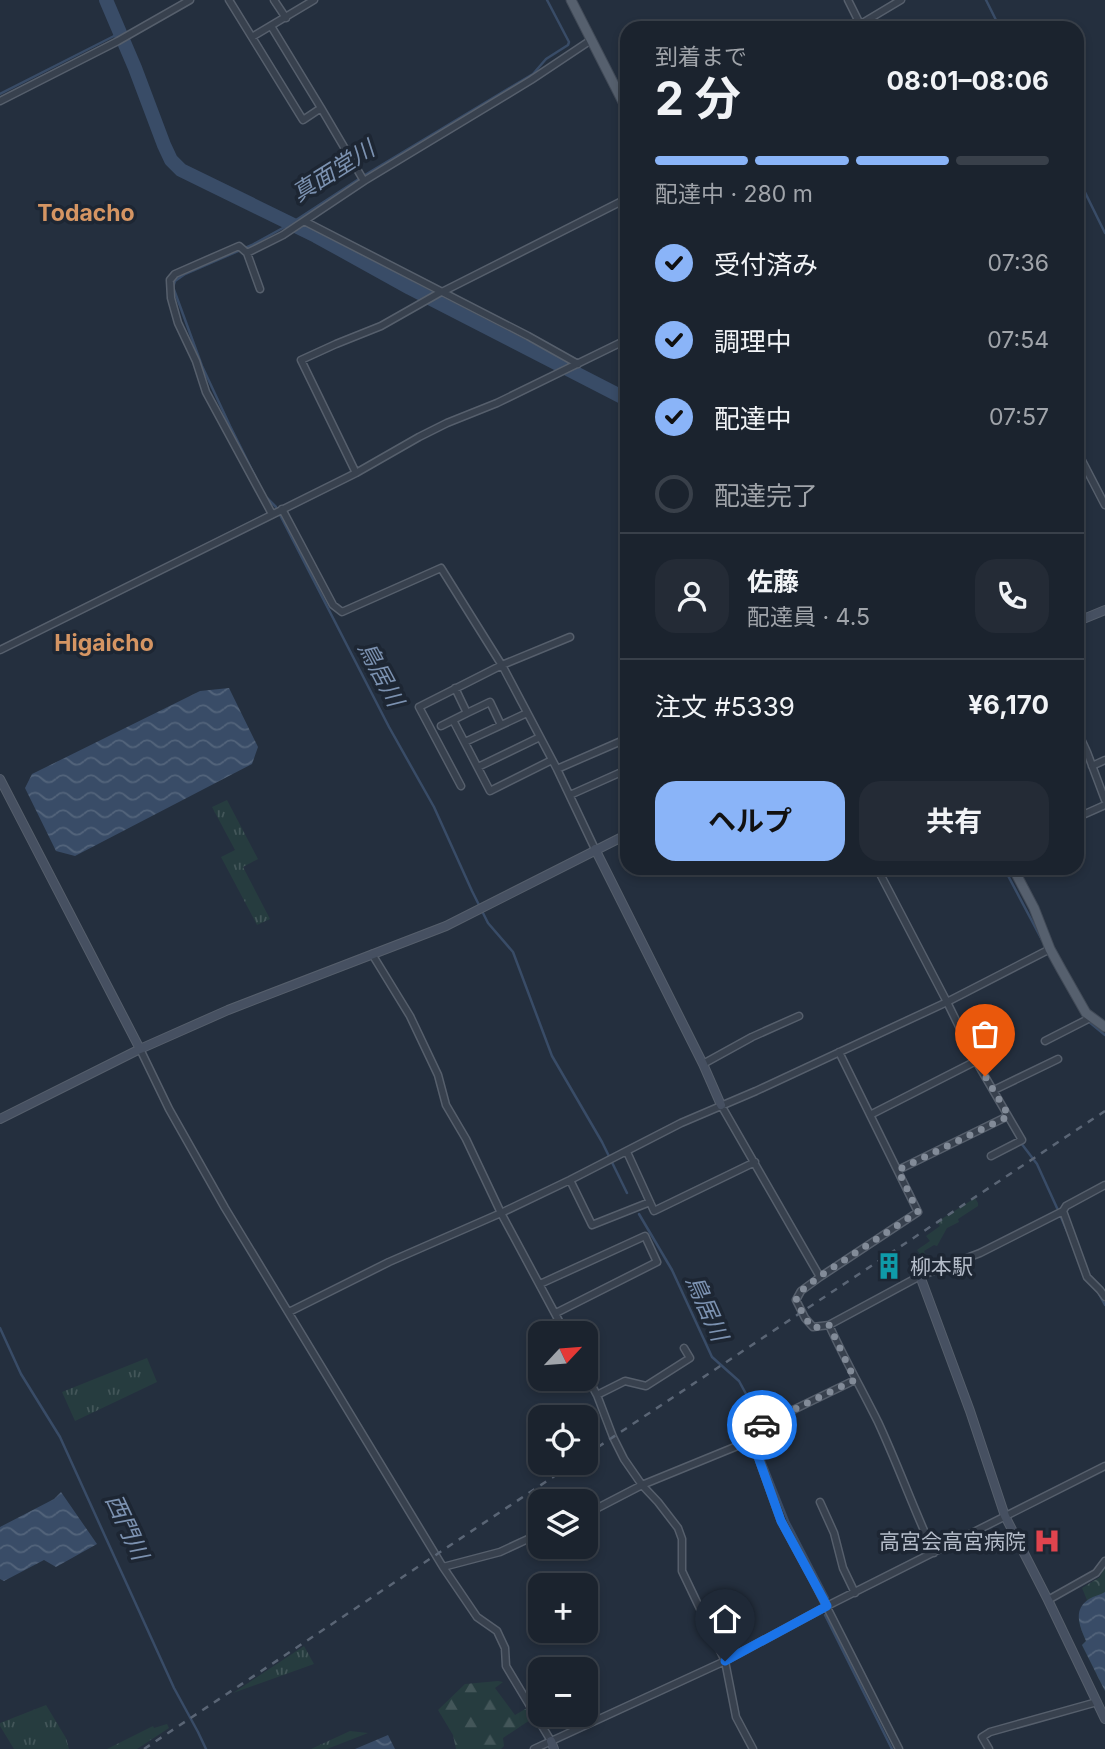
<!DOCTYPE html>
<html lang="ja">
<meta charset="utf-8">
<style>
:root{--surface:#1b232e;--page:#242b36;--text:#f1f3f6;--muted:#a0a4aa;--line:#39404a;--accent:#8ab4f8}
body{margin:0;font-family:Inter,"Noto Sans JP",sans-serif;background:var(--page);color:var(--text);height:100vh;display:flex;flex-direction:column;font-size:26px;white-space:nowrap}
*{box-sizing:border-box;margin:0}
p{font-size:23px;color:var(--muted)}
.icon{flex:none;width:38px;height:38px;fill:none;stroke:currentColor;stroke-width:2;stroke-linecap:round;stroke-linejoin:round}
.map{position:relative;flex:1;overflow:hidden}
.side{position:absolute;left:620px;top:21px;width:464px;height:854px;display:flex;flex-direction:column;background:var(--surface);border-radius:21px;box-shadow:0 4px 10px #0003,0 0 0 2px var(--line)}
.side>*{flex:none}
.needle{width:46px;rotate:64deg}
.buttons{position:absolute;left:528px;top:1321px;display:grid;gap:14px}
.buttons a{display:grid;place-items:center;width:70px;height:70px;border-radius:14px;background:var(--surface);box-shadow:0 4px 10px #0003,0 0 0 2px var(--line);font-size:35px}
.pin{position:absolute;display:grid;place-items:center;width:60px;height:60px;color:#fff;margin:-72px -30px;border-radius:50% 50% 50% 0;rotate:-45deg;box-shadow:0 0 7px #0007}
.pin .icon{rotate:45deg}
.courier{position:absolute;display:grid;place-items:center;width:70px;height:70px;margin:-35px;border:5px solid #1a73e8;border-radius:50%;background:#fff;color:#222;box-shadow:0 2px 9px #0007}
.headline em{font-style:normal;font-weight:700}
.headline div{display:flex;flex-direction:column-reverse}
.headline{display:flex;align-items:center;justify-content:space-between;height:119px;padding:0 35px}
h1{font-size:46px;font-weight:700;line-height:52px}
.bar{display:grid;grid-template-columns:repeat(4,1fr);gap:10px 7px;align-content:center;height:84px;padding:0 35px}
.bar i{height:9px;border-radius:5px;background:var(--line)}
.bar .on{background:var(--accent)}
.bar p{grid-column:span 4}
.line{display:flex;align-items:center;gap:18px;padding:0 35px;border-top:2px solid var(--line)}
.line div{flex:1}
.round{display:grid;place-items:center;flex:none;width:74px;height:74px;border-radius:21px;background:var(--page)}
ol{padding:0 35px;list-style:none}
li{display:flex;align-items:center;gap:21px;height:77px}
li p{margin-inline-start:auto}
li .icon{padding:7px;border-radius:50%;background:var(--accent);color:#111;stroke-width:4}
li:last-child{color:var(--muted)}
li i{width:38px;height:38px;border:4px solid var(--line);border-radius:50%}
.button{display:flex;gap:14px;margin-top:auto;padding:14px 35px}
.button a{flex:1;height:80px;border-radius:21px;background:var(--accent);color:#111;font-size:28px;font-weight:700;line-height:80px;text-align:center}
.button a+a{background:var(--page);color:var(--text)}
.map>svg:first-child{display:block}
.grass{fill:url(#grass-tufts)}
.forest{fill:url(#forest-firs)}
.park{fill:url(#park-crowns)}
.water{fill:url(#water-waves)}
.lines{fill:none;stroke-linecap:round;stroke-linejoin:round}
.stream{stroke:#394c67;stroke-width:2.5}
.river{stroke:#394c67;stroke-width:14}
.street-casing{stroke:#565f6c;stroke-width:9}
.secondary-casing{stroke:#565f6c;stroke-width:10}
.primary-casing{stroke:#414a57;stroke-width:11}
.street{stroke:#38414e;stroke-width:6}
.secondary{stroke:#465061;stroke-width:8}
.primary{stroke:#56606e;stroke-width:9}
.rail{stroke:#5a6575;stroke-width:2.5;stroke-dasharray:7 7;stroke-linecap:butt}
.done{stroke:#828b98;stroke-width:7;stroke-dasharray:0 12.6}
.route{stroke:#1a73e8;stroke-width:9}
.labels{text-anchor:middle;dominant-baseline:central;stroke-width:7;stroke-linejoin:round;paint-order:stroke}
.poi-label{font-size:21px;fill:#b4bcc9;stroke:#1d2633;text-anchor:start}
.water-label{font-size:23px;font-style:italic;fill:#7c92b1;stroke:#1d2633}
.neighbourhood-label{font-size:23px;font-weight:bold;fill:#d59563;stroke:#1d2633}
</style>
<div class="map">
<svg width="1105" height="1749" viewBox="0 0 1105 1749">
<defs>
<pattern id="grass-tufts" width="24" height="20" patternUnits="userSpaceOnUse" patternTransform="scale(1.75)"><rect width="24" height="20" fill="#263c3f"/><path d="M3 7l-1-3M5 7V3M7 7l1-3M15 17l-1-3M17 17v-4M19 17l1-3" fill="none" stroke="#435659"/></pattern>
<pattern id="forest-firs" width="22" height="20" patternUnits="userSpaceOnUse" patternTransform="scale(1.75)"><rect width="22" height="20" fill="#263c3f"/><path d="M5 1l3.5 6h-7zM16 11l3.5 6h-7z" fill="#435659"/></pattern>
<pattern id="park-crowns" width="20" height="18" patternUnits="userSpaceOnUse" patternTransform="scale(1.75)"><rect width="20" height="18" fill="#263c3f"/><path d="M2 6a3 3 0 1 1 6 0M12 15a3 3 0 1 1 6 0" fill="none" stroke="#435659"/></pattern>
<pattern id="water-waves" width="16" height="10" patternUnits="userSpaceOnUse" patternTransform="scale(1.75)"><rect width="16" height="10" fill="#394c67"/><path d="M0 5q4-4 8 0t8 0" fill="none" stroke="#53647b"/></pattern>
</defs>
<rect width="100%" height="100%" fill="#242f3e"/>
<path class="grass" d="M227,800L258,859L243,867L270,919L257,925L221,857L235,850L212,807Z
M147,1358L157,1382L75,1421L62,1392Z
M304,1646L314,1664L233,1693Z
M46,1705L66,1738L69,1749H14L0,1726V1723Z
M167,1724L169,1728L137,1749H107L153,1726L154,1728Z
M350,1731L368,1733L327,1749H311Z"/>
<path class="forest" d="M498,1681L503,1682L495,1688L515,1715L527,1708L533,1718L503,1738L504,1746L501,1749H456L453,1735L438,1710L465,1684Z"/>
<path class="park" d="M975,1198L978,1203V1206L958,1219L959,1222L947,1228L937,1246L934,1245L924,1251L930,1266L927,1260L925,1261L917,1250L930,1241L926,1236L940,1226L937,1222Z
M1105,1565V1691L1082,1645L1086,1641C1079,1623 1074,1617 1087,1600L1082,1588L1100,1577Z"/>
<path class="water" d="M229,688L258,747L252,764L75,856L56,851L25,788L32,774L200,691Z
M61,1492L97,1544L56,1567L44,1560L4,1581L0,1579V1527L54,1499Z
M1105,1592V1691L1082,1645L1086,1641C1080,1627 1072,1610 1089,1599C1094,1596 1100,1595 1105,1592Z
M388,1735L395,1749H355Z"/>
<g class="lines">
<path class="stream" d="M986,0L1000,28
M0,94L120,33
M1076,174L1105,233
M260,486L230,426L202,366L173,287L175,281L185,274L252,245L290,224L365,175L533,74L546,59L568,45L569,42L547,0
M267,498L276,507L389,727L434,807L472,891L488,923L513,952L552,1056L602,1142L627,1193
M1004,868L1042,940
M1088,1021L1105,1035
M1021,1143L1037,1164L1057,1208
M639,1214L672,1270L712,1357L739,1381L765,1429L757,1443L788,1521L828,1598
M1060,1215L1067,1231
M1098,1292L1105,1305
M0,1328L21,1374L60,1437L174,1688L198,1732L206,1749
M825,1615L892,1749"/>
<path class="river" d="M106,0L135,68L164,145L171,160L181,170L316,236L410,288L626,399"/>
<defs>
<path id="street" d="M229,0L303,120L321,108L364,181
M274,0L286,18
M848,0L860,24
M271,26L321,108
M854,28L901,0
M252,37L314,0
M0,101L118,41L190,0
M247,253L239,246L175,274L170,280L171,298L178,323L196,361L206,392L272,514
M260,289L247,253L283,235L304,221
M442,292L626,199
M578,364L528,336L304,221L364,181L531,80L591,40
M1076,449L1105,505
M356,473L301,360L336,344L381,326L441,292
M282,509L333,605L342,612L441,568L503,667L557,769L595,849
M0,650L356,473L419,437L447,423L497,403L626,340
M467,713L490,702L501,725
M453,720L490,791L552,760
M441,726L467,713L455,688
M1076,728L1087,752L1105,800
M465,742L527,713
M1092,766L1105,760
M478,767L540,737
M557,769L626,739
M461,786L419,707L502,665L570,637
M1076,786L1077,785
M570,795L626,770
M1076,818L1105,805
M877,868L947,1002L976,1061L1022,1140L991,1156
M372,954L410,1016L438,1075L446,1105L466,1139L501,1213L566,1334
M1045,1041L1092,1017
M140,1049L169,1109L225,1208L443,1567L477,1617L497,1631L505,1648L506,1666L551,1741
M703,1064L752,1037L799,1016
M994,1090L1058,1059
M721,1105L820,1277L801,1291L796,1300L805,1318L813,1327L829,1325L920,1276L980,1253L1063,1211L1066,1206L1105,1185
M870,1115L976,1061
M627,1152L654,1211L755,1162
M898,1170L1008,1116
M570,1180L592,1225L650,1202
M1063,1211L1087,1277L1100,1290L1105,1297
M820,1277L918,1212L839,1052
M540,1284L645,1236L657,1262L556,1313
M289,1312L389,1262L501,1213L570,1180L681,1123L756,1091L947,1002L1050,949
M829,1325C844,1358 862,1390 878,1422C898,1465 914,1510 934,1553
M586,1375L597,1395L613,1437L624,1459L642,1485L658,1502L678,1528L682,1539V1571L725,1661L736,1717L753,1749
M597,1395L625,1381L646,1386L690,1358L684,1348
M752,1440L781,1521L812,1578L899,1749
M820,1502L834,1533L843,1568L855,1593
M586,1514L642,1485L752,1440L760,1426L855,1380
M443,1567L500,1552L541,1533
M1048,1600L1096,1573L1105,1561
M534,1749L725,1661L827,1606L1105,1466
M989,1749L982,1737L990,1732L1097,1702"/>
<path id="secondary" d="M1076,622L1105,610
M0,779L140,1049
M595,849L703,1064L721,1105
M0,1119L140,1049L228,1010L446,926L626,835
M920,1276L970,1411L1005,1516L1048,1600L1105,1719
M551,1741L554,1749"/>
<path id="primary" d="M571,0L626,108
M1013,868L1034,908L1050,949L1061,969L1086,1013L1105,1027"/>
</defs>
<use href="#street" class="street-casing"/>
<use href="#secondary" class="secondary-casing"/>
<use href="#primary" class="primary-casing"/>
<use href="#street" class="street"/>
<use href="#secondary" class="secondary"/>
<use href="#primary" class="primary"/>
<path class="rail" d="M586,1455L1105,1111
M144,1749L574,1463"/>
</g>
<g class="lines">
<path class="done" d="M762,1425L855,1380L829,1325L813,1328L805,1318L796,1300L801,1291L820,1276L918,1212L898,1170L1009,1116L985,1076"/>
<path class="route" d="M725,1661L827,1606L781,1521L752,1440L760,1426L762,1425"/>
</g>
<defs>
<symbol id="building-bare" viewBox="-9 -9 18 18"><path d="M-4-6H4V6H1V3H-1V6H-4ZM-2.5-4.3h1.7v1.8h-1.7ZM.8-4.3h1.7v1.8H.8ZM-2.5-1h1.7V.8h-1.7ZM.8-1h1.7V.8H.8Z" fill="#0f9aa8" stroke="#1d2633" stroke-width="2.5" paint-order="stroke"/></symbol>
<symbol id="hospital-bare" viewBox="-9 -9 18 18"><path d="M-5-5h3v3.5h4V-5h3V5h-3V1.5h-4V5h-3Z" fill="#e0444e" stroke="#1d2633" stroke-width="2.5" paint-order="stroke"/></symbol>
</defs>
<g fill-rule="evenodd">
<use href="#building-bare" x="870" y="1247" width="38" height="38"/>
<use href="#hospital-bare" x="1028" y="1522" width="38" height="38"/>
</g>
<g class="labels">
<g class="poi-label">
<text x="910" y="1266">柳本駅</text>
<text x="1026" y="1541" text-anchor="end">高宮会高宮病院</text>
</g>
<g class="water-label">
<text transform="translate(333 171) rotate(-32)">真面堂川</text>
<text transform="translate(381 674) rotate(62)">鳥居川</text>
<text transform="translate(707 1308) rotate(66)">鳥居川</text>
<text transform="translate(127 1527) rotate(65)">西門川</text>
</g>
<g class="neighbourhood-label">
<text x="86" y="213">Todacho</text>
<text x="104" y="643">Higaicho</text>
</g>
</g>
</svg>
<div class="buttons">
<a><svg class="needle" viewBox="-14 -14 28 28"><path d="M0-13l5 13h-10z" fill="#e53935"/><path d="M0 13l5-13h-10z" fill="#a0a4aa"/></svg></a>
<a><svg class="icon" aria-label="locate" viewBox="0 0 24 24"><circle cx="12" cy="12" r="6"/><path d="M12 2v4M12 18v4M2 12h4M18 12h4"/></svg></a>
<a><svg class="icon" aria-label="layers" viewBox="0 0 24 24"><path d="M12 4l9 5-9 5-9-5zM3 14l9 5 9-5"/></svg></a>
<a>+</a>
<a>−</a>
</div>
<div class="pin" style="left:985px;top:1076px;background:#ea580c"><svg class="icon" aria-label="bag" viewBox="0 0 24 24"><path d="M5 8h14l-1 12H6zM9 8a3 3 0 0 1 6 0"/></svg></div>
<div class="pin" style="left:725px;top:1661px;background:#1f2937"><svg class="icon" aria-label="home" viewBox="0 0 24 24"><path d="M3 11l9-7 9 7M6 9v11h12V9"/></svg></div>
<div class="courier" style="left:762px;top:1425px"><svg class="icon" aria-label="car" viewBox="0 0 24 24"><path d="M5 17H2v-5l4-1 3-4h7l3 4 3 1v5h-3M9 17h6M6 11h13"/><circle cx="7" cy="17" r="2"/><circle cx="17" cy="17" r="2"/></svg></div>
<section class="side">
<div class="headline"><div><h1>2 分</h1><p>到着まで</p></div><em>08:01–08:06</em></div>
<div class="bar"><i class="on"></i><i class="on"></i><i class="on"></i><i></i><p>配達中 · 280 m</p></div>
<ol>
<li><svg class="icon" aria-label="check" viewBox="0 0 24 24"><path d="M5 12l5 5 9-10"/></svg>受付済み<p>07:36</p></li>
<li><svg class="icon" aria-label="check" viewBox="0 0 24 24"><path d="M5 12l5 5 9-10"/></svg>調理中<p>07:54</p></li>
<li><svg class="icon" aria-label="check" viewBox="0 0 24 24"><path d="M5 12l5 5 9-10"/></svg>配達中<p>07:57</p></li>
<li><i></i>配達完了</li>
</ol>
<div class="line" style="height:126px"><a class="round"><svg class="icon" aria-label="person" viewBox="0 0 24 24"><circle cx="12" cy="8" r="4"/><path d="M4 21q1-7 8-7t8 7"/></svg></a><div><b>佐藤</b><p>配達員 · 4.5</p></div><a class="round"><svg class="icon" aria-label="phone" viewBox="0 0 24 24"><path d="M5 4h4l2 5-3 2q2 4 5 5l2-3 5 2v4C11 20 4 13 5 4z"/></svg></a></div>
<div class="line" style="height:91px"><div>注文 #5339</div><b>¥6,170</b></div>
<div class="button"><a>ヘルプ</a><a>共有</a></div>
</section>
</div>
